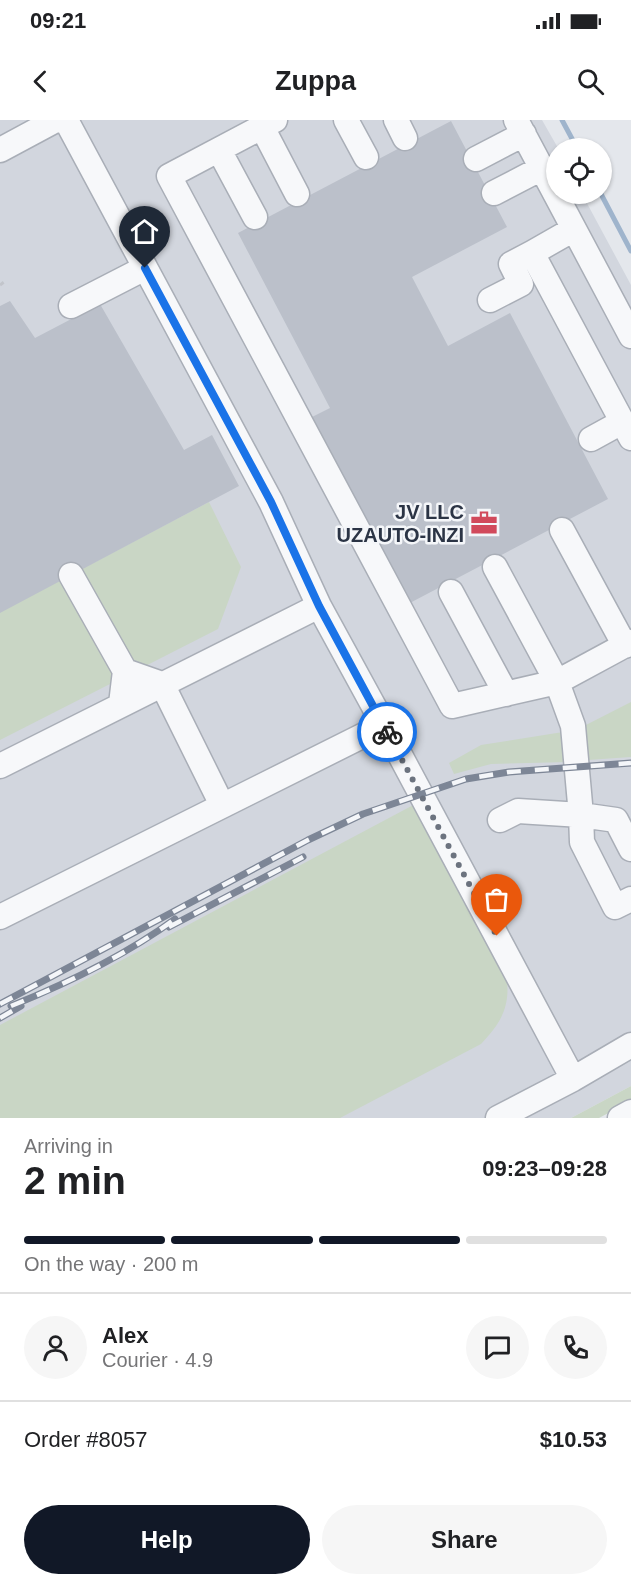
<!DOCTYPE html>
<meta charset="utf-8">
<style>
:root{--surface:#fff;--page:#f6f6f6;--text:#202124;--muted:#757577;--line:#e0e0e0;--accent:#111827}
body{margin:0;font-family:Arial,sans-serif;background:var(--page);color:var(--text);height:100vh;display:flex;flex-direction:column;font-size:22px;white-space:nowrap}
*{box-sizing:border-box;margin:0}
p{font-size:20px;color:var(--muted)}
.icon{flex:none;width:33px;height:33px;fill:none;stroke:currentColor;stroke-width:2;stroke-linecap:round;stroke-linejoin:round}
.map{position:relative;height:998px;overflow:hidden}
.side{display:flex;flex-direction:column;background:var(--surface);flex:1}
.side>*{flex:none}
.buttons{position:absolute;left:546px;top:18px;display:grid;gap:12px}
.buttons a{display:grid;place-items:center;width:66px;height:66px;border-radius:50%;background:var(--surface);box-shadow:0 2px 4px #0004;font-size:30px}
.pin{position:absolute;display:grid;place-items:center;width:51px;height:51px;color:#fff;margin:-62px -26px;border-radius:50% 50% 50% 0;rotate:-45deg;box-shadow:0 0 6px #0007}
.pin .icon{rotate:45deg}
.courier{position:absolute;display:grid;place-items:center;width:60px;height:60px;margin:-30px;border:4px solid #1a73e8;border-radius:50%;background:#fff;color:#222;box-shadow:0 2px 8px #0007}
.head em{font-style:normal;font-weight:700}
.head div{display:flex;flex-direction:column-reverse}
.head{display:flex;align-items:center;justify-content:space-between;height:102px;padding:0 24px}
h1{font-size:39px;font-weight:700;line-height:45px}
.bar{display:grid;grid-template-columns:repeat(4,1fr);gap:9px 6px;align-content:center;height:72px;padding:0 24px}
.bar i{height:8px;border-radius:4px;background:var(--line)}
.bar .current{background:var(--accent)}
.bar p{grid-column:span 4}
.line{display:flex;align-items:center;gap:15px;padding:0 24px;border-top:2px solid var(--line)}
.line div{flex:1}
.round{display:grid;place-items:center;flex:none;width:63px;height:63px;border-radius:32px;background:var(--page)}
.button{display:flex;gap:12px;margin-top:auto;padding:12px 24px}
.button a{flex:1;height:69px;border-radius:36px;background:var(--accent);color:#fff;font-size:24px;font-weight:700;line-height:69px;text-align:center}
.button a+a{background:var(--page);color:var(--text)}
.status{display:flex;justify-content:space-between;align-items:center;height:42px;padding:0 30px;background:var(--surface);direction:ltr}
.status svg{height:16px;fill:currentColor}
header{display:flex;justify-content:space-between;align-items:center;height:78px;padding:0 24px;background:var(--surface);font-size:27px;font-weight:700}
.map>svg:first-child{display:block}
.built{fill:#d2d6de}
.green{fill:#c9d6c5}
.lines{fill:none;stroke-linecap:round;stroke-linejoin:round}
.stream{stroke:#9fb4cc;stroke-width:5}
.building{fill:#bbc0ca}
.minor-casing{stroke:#a9aeb7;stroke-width:27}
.path{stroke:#c2c5cb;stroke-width:3;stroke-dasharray:4.5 4.5;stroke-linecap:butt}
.minor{stroke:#f7f8fa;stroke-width:24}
.rail-casing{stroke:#7d8696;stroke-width:7}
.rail{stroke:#f4f6f9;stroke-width:4.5;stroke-dasharray:14;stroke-linecap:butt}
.done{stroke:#6c737f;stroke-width:6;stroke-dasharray:0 10.8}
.route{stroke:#1a73e8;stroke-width:8}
.labels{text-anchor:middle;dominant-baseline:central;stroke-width:5;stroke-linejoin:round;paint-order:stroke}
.poi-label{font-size:20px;font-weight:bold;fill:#2b3445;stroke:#f4f6f9;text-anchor:end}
</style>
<div class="status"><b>09:21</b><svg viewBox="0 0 49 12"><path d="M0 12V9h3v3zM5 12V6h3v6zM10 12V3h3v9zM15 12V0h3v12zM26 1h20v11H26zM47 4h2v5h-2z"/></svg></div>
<header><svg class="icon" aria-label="back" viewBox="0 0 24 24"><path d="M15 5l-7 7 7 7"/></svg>Zuppa<svg class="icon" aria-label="search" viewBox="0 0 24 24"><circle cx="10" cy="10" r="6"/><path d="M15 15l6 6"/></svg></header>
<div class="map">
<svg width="631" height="998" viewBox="0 0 631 998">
<rect width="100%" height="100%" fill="#e4e7ec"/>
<path class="built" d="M0,0H542L558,28L556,74H582L631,165V966L571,998H0Z"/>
<path class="green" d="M209,382L241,447L218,509L0,620V492Z
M631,582V637L588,640L582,607Z
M563,612L568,642L491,644L454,654L449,643L481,625Z
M419,682L504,843C512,879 507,897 481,924L340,998H0V905Z
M631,966V981L599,998H571Z"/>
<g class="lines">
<path class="stream" d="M562,0L577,28
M601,74L631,131"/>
</g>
<path class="building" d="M451,1L507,107L412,157L448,226L510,193L608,379L406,485L308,299L330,288L238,113Z
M10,181L35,218L100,184L184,330L212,315L239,366L0,493V186Z"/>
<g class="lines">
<defs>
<path id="minor" d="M275,0L169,56L452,586L557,562L631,522
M346,0L366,37
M396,0L405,18
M516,0L631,216
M262,7L297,74
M0,30L56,0
M219,30L255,97
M476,39L524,14
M494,73L542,48
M574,109L532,133L631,318
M490,180L521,164L511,144L532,133
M71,186L145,148
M591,319L622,302
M562,410L625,526
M495,447L557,562L573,606L581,695L518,691L500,700
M71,455L125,551
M451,472L506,574
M319,486L384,605
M121,584L125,551L162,564L222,685
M0,646L319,486L271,382L66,0
M631,729L616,700L581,695L582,722L615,787L631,779
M0,797L384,605L573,959L498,998
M573,959L631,925
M620,998L631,992"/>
</defs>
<use href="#minor" class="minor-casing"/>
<path class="path" d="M0,165L4,162"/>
<use href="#minor" class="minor"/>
<defs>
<path id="rail" d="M169,807L303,737
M0,884L308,720L363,694L466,659L509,652L631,643
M11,886C68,863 126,835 175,799
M0,898L21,886"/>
</defs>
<use href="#rail" class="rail-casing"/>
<use href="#rail" class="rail"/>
</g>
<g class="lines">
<path class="done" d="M387,612L497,816"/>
<path class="route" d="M145,148L271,382L319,486L387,612"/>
</g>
<defs>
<symbol id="office-bare" viewBox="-9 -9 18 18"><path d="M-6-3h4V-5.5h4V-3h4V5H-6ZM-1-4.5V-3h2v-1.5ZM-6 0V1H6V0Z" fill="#d1495b" stroke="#f4f6f9" stroke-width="2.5" paint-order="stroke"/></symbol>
</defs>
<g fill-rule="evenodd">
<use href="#office-bare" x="465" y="384" width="38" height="38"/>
</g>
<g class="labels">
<g class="poi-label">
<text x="464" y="392">JV LLC<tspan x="464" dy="23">UZAUTO-INZI</tspan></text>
</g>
</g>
</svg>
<div class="buttons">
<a><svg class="icon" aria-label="locate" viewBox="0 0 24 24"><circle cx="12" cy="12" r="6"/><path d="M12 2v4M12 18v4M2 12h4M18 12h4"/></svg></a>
</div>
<div class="pin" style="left:497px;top:816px;background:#ea580c"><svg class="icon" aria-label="bag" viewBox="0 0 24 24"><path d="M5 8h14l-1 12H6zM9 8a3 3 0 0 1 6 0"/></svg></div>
<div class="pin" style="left:145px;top:148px;background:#1f2937"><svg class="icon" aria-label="home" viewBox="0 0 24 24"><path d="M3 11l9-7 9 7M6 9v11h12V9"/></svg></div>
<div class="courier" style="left:387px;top:612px"><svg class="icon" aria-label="bike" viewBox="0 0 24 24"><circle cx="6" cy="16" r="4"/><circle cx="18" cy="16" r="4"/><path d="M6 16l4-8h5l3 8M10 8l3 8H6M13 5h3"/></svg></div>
</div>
<section class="side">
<div class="head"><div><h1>2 min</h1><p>Arriving in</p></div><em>09:23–09:28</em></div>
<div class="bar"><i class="current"></i><i class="current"></i><i class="current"></i><i></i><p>On the way · 200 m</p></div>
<div class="line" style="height:108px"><a class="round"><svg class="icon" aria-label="person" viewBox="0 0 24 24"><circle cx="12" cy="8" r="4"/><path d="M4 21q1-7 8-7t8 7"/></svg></a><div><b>Alex</b><p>Courier · 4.9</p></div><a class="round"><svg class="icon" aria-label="chat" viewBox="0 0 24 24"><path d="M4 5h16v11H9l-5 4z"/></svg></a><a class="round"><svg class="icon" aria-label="phone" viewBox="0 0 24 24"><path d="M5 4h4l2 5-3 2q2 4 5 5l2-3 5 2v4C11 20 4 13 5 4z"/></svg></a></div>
<div class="line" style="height:78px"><div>Order #8057</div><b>$10.53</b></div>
<div class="button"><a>Help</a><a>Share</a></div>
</section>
